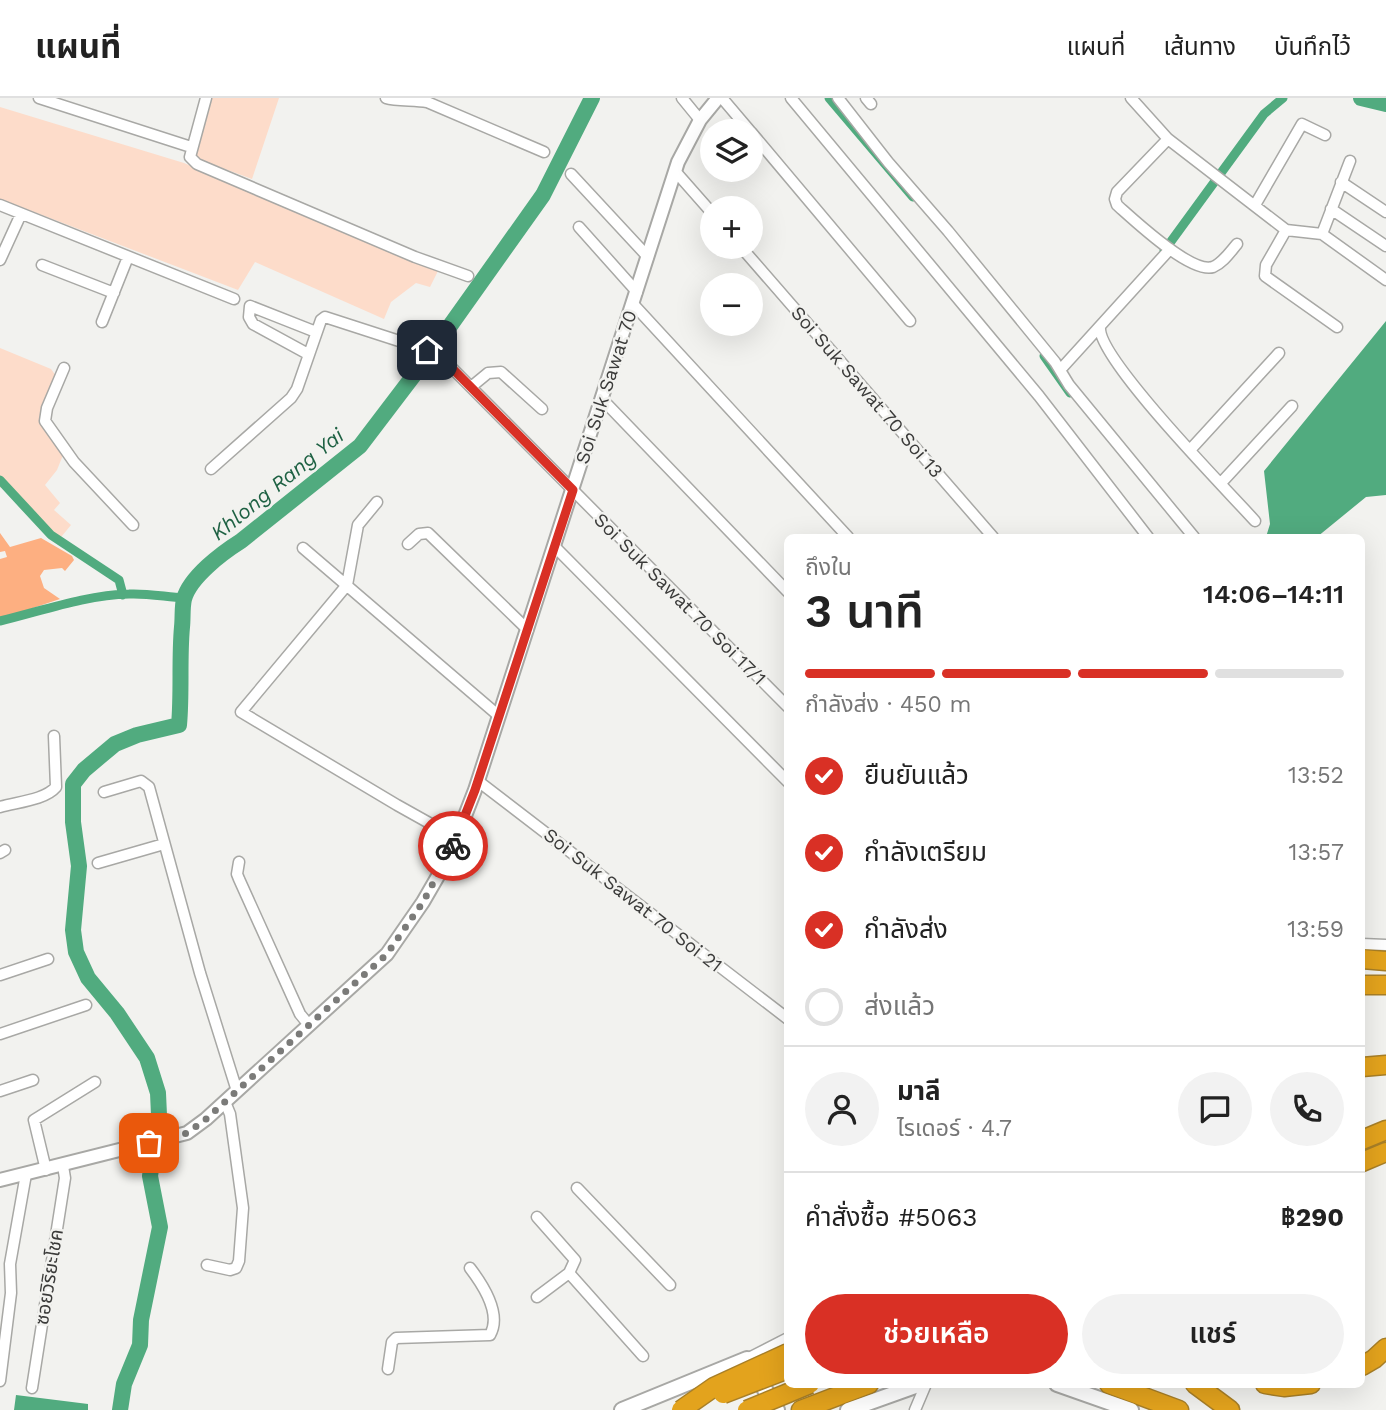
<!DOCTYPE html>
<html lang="th">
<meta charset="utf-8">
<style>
:root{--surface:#fff;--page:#f2f2f2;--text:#222;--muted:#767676;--line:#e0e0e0;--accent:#d93025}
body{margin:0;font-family:"Work Sans","Noto Sans Thai",sans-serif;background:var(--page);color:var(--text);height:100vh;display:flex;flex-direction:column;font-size:26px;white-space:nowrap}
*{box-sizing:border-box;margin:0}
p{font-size:23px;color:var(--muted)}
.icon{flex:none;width:38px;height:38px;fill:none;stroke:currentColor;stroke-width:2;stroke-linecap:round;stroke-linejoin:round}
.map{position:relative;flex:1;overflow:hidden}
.drawer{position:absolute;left:784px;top:436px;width:581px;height:854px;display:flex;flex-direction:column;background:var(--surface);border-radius:10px;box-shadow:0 7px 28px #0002}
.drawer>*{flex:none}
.buttons{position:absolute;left:700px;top:21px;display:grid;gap:14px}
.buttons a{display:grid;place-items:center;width:63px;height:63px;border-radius:50%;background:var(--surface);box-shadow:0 7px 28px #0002;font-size:35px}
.pin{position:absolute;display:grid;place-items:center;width:60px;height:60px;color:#fff;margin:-30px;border-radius:14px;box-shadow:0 4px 10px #0006}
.courier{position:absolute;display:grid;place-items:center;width:70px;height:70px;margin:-35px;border:5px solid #d93025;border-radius:50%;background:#fff;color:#222;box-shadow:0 2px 9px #0007}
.head em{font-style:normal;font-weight:600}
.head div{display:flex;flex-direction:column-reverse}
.head{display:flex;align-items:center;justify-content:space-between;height:119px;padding:0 21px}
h1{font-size:46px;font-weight:600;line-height:52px}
.bar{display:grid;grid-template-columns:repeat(4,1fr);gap:10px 7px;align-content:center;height:84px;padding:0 21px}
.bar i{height:9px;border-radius:5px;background:var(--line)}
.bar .current{background:var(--accent)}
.bar p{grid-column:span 4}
.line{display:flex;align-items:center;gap:18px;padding:0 21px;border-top:2px solid var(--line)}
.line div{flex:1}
.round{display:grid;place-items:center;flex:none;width:74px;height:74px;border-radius:37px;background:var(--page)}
ol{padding:0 21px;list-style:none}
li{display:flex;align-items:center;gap:21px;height:77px}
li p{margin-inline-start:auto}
li .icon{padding:7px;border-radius:50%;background:var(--accent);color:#fff;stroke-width:4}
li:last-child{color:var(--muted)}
li i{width:38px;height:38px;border:4px solid var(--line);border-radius:50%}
.button{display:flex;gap:14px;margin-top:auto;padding:14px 21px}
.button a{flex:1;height:80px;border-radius:42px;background:var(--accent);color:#fff;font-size:28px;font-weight:600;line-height:80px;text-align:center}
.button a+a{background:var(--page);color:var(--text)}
header{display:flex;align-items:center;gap:42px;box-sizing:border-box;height:98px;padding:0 35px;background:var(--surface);border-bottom:2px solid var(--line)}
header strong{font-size:33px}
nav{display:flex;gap:38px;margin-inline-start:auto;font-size:24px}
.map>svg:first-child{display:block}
.green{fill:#fddcca}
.forest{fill:#fdaf81}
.water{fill:#51ab7f}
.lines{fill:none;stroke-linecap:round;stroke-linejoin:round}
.canal{stroke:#51ab7f;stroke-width:9}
.river{stroke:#51ab7f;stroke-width:16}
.minor-casing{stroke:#a8a8a5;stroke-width:13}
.tertiary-casing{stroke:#a8a8a5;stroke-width:16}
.secondary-casing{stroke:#a8a8a5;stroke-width:18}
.motorway-casing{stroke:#a87f27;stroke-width:21}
.minor{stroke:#fff;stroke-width:10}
.tertiary{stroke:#fff;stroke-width:12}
.secondary{stroke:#fff;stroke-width:14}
.motorway{stroke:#e3a31d;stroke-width:18}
.motorway-bridge-casing{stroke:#a87f27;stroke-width:21;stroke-linecap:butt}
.motorway-bridge{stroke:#e3a31d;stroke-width:18}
.done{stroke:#7b7b79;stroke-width:7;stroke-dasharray:0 12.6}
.route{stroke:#d93025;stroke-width:9}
.labels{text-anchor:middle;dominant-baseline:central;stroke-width:5;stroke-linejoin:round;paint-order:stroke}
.street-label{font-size:19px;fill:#3b3b3a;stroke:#f2f2ef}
.water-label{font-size:21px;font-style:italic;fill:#1e6143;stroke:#f2f2ef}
</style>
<header>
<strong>แผนที่</strong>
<nav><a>แผนที่</a><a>เส้นทาง</a><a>บันทึกไว้</a></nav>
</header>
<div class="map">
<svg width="1386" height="1312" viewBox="0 0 1386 1312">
<rect width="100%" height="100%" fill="#f2f2ef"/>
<path class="green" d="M209,0H279L252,81L198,61L194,54Z
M0,9L184,65L438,173L430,189L416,185L391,204L384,221L255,164L238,192L0,101Z
M0,250L51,271L56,278L45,308L63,357L57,372L45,387L60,405L54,412L71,427L57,444L40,431L3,388L0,390Z"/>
<path class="forest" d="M0,435L10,449L41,440L72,458L74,462L65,473L62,470L44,472L40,478L44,490L60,501L0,521V461L7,459L5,453L0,454Z"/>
<path class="water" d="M1386,223V397L1366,399L1317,439H1266L1270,426L1264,373Z
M16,1297L88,1306V1312H14Z"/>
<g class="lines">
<path class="canal" d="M829,0L913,99
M1164,153L1264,16L1283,0
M1044,258L1070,295
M0,382L51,437L119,482L123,497
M0,523C42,513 85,497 129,496C147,495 166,499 184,500"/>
<path class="river" d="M1361,0L1386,6
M120,1312L124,1286L140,1247L141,1222L160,1129L150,1078L159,1017L158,995L147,960L117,915L88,880L76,854L73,832L79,768L73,724V686L84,672L115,646L137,637L179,627C182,594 179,561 182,529C183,520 182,509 184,501C190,479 222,455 241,443L360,348L430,256L543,97L592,0"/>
<defs>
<path id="minor" d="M39,0L191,49
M206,0L190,59L197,66L415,159L468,178
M386,0C396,3 414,2 427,4L544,54
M682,0L700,22
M722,0L750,33
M791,0L1039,298L1148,439
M838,0L888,64L948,133L1055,264L1069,287L1194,439
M866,0L871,6
M1131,0L1168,41L1286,132L1322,136L1386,182
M751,34L910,223
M1168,41L1117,94L1115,101L1117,107C1134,122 1191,176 1213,169C1223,165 1230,154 1237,146
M675,73L712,115
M571,76L648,159
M1341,84L1386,114
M0,107L234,201
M1255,107L1302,26L1325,37
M1331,111L1386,148
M579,129L637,194
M1286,132L1266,167L1265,178L1337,229
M1322,136L1350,63
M741,149L993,439
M0,162L21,116
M42,167L114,195
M633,206L848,439
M102,224L128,159
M1100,229C1097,260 1228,393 1255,423
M308,256L253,226L249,219L250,208L316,234
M64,270L47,310L45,323L74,364L133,427
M1061,271L1170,151
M471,289L488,275L501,274L542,311
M602,301L788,494
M1190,352L1279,255
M211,371L291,300L297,291L321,222L325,219L427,252L440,258L788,609
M1221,385L1292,308
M377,404L358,427L347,487L241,614L397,707L456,740
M408,446L419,436L428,435L528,532
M555,449L788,684
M303,450L499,618
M478,683L788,921
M104,694L141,683L149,689L200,875L237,993
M0,709C17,704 45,702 56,689L54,638
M0,755L5,752
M239,764L237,776L239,781L300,916L309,927
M98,765L164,746
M1362,846L1386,847
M0,877L48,861
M0,936L86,907
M0,993L33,982
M46,1072L34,1022L95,984
M577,1090L670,1187
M207,1167L230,1172L236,1170L239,1163L243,1110L230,1016L225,1004
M569,1175L643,1258
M537,1199L569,1175L575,1162L537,1119
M747,1261L788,1240
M388,1271L392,1244L396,1240L490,1237C502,1216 483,1187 470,1170
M0,1283L11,1195L10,1166L26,1076
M32,1290L65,1080L63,1068
M915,1312L926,1286"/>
<path id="tertiary" d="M0,1082L187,1035L206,1021L387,856L423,804L449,759L475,692L678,64L700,22L718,0"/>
<path id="secondary" d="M1057,1286L1131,1312
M622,1312L747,1261L777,1312
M848,1312L921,1286"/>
<path id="motorway" d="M1362,861L1386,863
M1362,887H1386
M1362,969L1386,967
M1362,1042L1386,1032
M1362,1064L1386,1054
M1362,1268L1374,1261L1386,1250
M1109,1286L1179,1312
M1195,1286L1230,1312
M1265,1286L1284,1289L1311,1286
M801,1312L869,1286"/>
</defs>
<use href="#minor" class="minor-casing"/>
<use href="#tertiary" class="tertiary-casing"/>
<use href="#secondary" class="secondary-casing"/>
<use href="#motorway" class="motorway-casing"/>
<use href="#minor" class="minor"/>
<use href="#tertiary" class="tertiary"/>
<use href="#secondary" class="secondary"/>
<use href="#motorway" class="motorway"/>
<defs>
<path id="motorway-bridge" d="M723,1296L788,1271
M681,1312L714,1289L788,1255
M747,1312L810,1286"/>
</defs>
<use href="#motorway-bridge" class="motorway-bridge-casing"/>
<use href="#motorway-bridge" class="motorway-bridge"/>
</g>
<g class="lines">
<path class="done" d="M149,1045L187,1035L206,1021L387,856L423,804L453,748"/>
<path class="route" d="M427,252L440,258L573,392L475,692L453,748"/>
</g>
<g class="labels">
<g class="street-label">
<text transform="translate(606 289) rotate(-72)">Soi Suk Sawat 70</text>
<text transform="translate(867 294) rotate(49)">Soi Suk Sawat 70 Soi 13</text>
<text transform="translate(680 501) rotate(45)">Soi Suk Sawat 70 Soi 17/1</text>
<text transform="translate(633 802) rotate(38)">Soi Suk Sawat 70 Soi 21</text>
<text transform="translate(49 1179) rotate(-81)">ซอยวิริยะโชค</text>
</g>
<g class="water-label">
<text transform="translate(277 386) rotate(-39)">Khlong Rang Yai</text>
</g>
</g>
</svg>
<div class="buttons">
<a><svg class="icon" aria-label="layers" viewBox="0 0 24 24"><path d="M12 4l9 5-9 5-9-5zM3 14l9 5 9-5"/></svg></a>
<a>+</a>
<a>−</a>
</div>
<div class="pin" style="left:149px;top:1045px;background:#ea580c"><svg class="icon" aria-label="bag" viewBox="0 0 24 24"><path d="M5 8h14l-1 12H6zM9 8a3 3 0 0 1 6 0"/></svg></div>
<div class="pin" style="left:427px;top:252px;background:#1f2937"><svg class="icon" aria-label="home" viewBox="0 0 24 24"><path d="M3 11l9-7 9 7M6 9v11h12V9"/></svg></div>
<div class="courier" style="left:453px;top:748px"><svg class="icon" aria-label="bike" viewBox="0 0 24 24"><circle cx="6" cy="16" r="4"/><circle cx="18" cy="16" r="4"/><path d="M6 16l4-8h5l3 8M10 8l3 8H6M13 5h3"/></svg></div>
<section class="drawer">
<div class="head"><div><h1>3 นาที</h1><p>ถึงใน</p></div><em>14:06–14:11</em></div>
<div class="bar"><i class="current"></i><i class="current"></i><i class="current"></i><i></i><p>กำลังส่ง · 450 m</p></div>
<ol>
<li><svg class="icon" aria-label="check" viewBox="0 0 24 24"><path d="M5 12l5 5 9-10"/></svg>ยืนยันแล้ว<p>13:52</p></li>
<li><svg class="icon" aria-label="check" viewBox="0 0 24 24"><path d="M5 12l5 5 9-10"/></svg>กำลังเตรียม<p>13:57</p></li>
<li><svg class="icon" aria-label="check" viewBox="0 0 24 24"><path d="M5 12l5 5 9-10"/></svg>กำลังส่ง<p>13:59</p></li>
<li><i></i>ส่งแล้ว</li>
</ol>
<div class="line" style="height:126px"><a class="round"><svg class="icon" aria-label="person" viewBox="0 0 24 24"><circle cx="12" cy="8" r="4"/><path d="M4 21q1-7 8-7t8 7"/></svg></a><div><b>มาลี</b><p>ไรเดอร์ · 4.7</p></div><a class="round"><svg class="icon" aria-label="chat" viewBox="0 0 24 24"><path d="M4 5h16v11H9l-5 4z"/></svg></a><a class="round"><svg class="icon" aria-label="phone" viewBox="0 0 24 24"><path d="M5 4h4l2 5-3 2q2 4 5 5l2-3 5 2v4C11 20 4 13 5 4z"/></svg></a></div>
<div class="line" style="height:91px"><div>คำสั่งซื้อ #5063</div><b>฿290</b></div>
<div class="button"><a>ช่วยเหลือ</a><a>แชร์</a></div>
</section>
</div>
